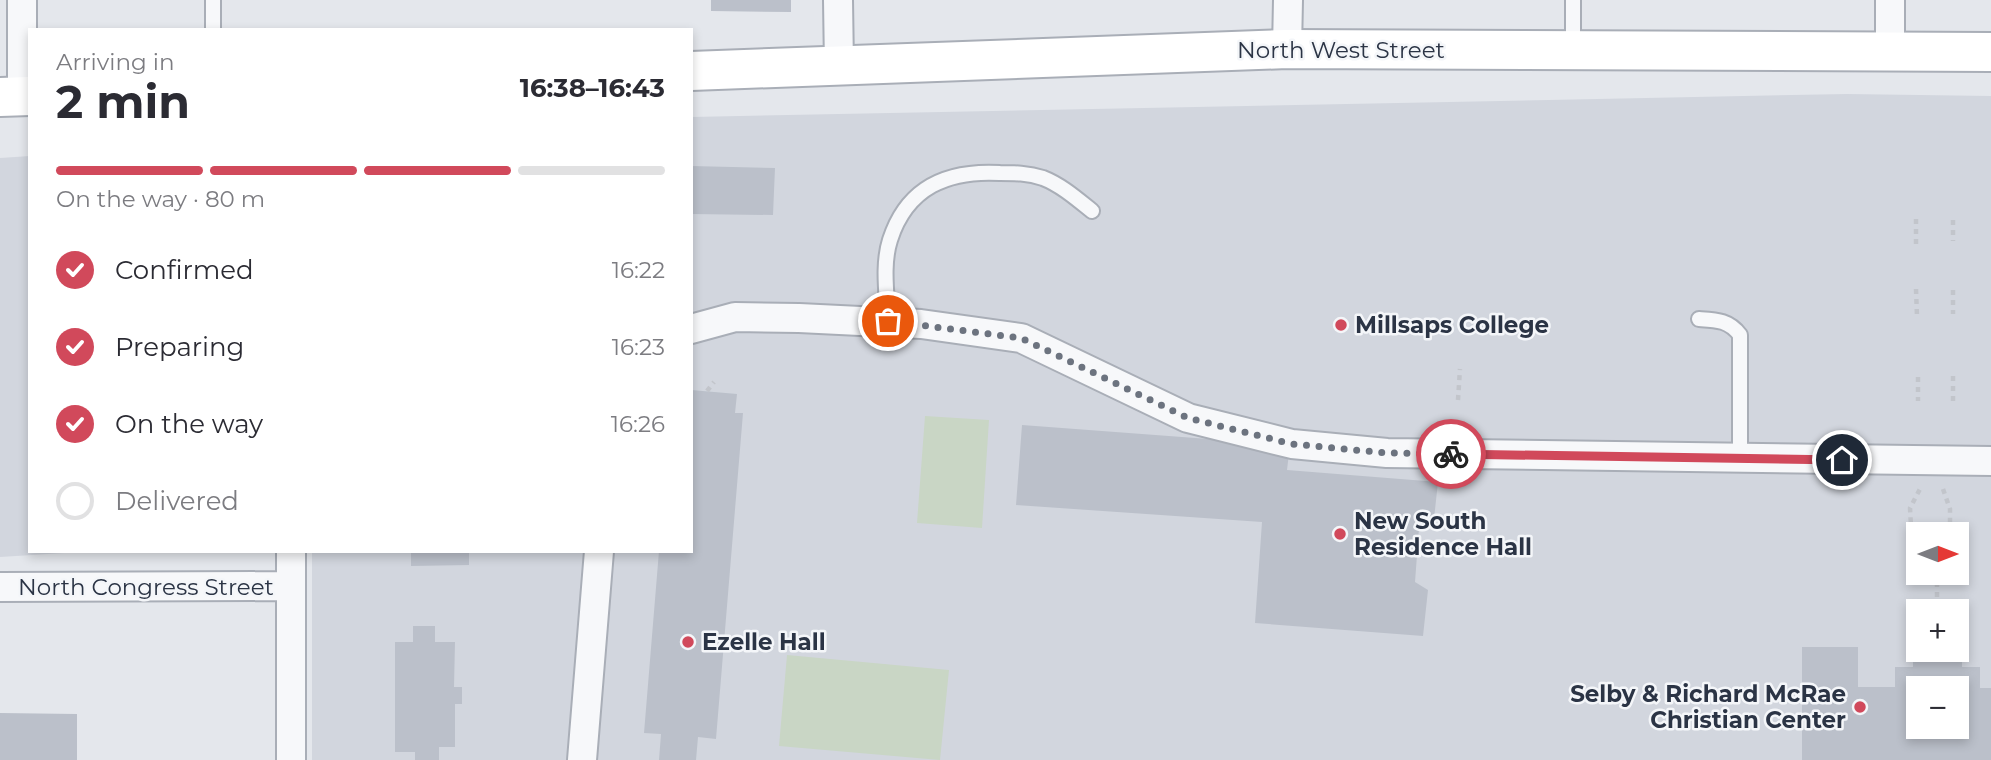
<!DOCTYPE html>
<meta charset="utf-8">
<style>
:root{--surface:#fff;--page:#f7f7f7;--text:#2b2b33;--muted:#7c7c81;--line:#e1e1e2;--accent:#d1495b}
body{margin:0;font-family:Montserrat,sans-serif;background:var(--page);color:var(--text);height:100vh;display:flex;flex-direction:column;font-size:26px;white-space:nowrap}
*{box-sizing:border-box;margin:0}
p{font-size:23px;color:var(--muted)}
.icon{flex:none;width:38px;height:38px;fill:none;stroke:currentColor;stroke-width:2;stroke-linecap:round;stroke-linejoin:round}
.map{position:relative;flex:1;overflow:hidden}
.sheet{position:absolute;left:28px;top:28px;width:665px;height:525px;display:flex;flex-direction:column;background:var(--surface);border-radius:0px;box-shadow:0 4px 10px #0003}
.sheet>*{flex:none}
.needle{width:46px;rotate:90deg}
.buttons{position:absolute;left:1906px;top:522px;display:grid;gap:14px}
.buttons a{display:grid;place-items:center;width:63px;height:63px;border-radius:0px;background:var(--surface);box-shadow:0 4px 10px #0003;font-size:35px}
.pin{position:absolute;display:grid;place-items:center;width:60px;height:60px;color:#fff;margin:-30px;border:4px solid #fff;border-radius:50%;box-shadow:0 2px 7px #0007}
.courier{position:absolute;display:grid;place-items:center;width:70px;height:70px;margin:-35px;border:5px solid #d1495b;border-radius:50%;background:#fff;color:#222;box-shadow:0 2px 9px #0007}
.summary em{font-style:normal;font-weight:700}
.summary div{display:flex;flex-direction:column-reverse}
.summary{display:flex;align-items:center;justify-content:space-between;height:119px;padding:0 28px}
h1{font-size:46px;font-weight:700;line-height:52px}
.bar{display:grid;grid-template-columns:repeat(4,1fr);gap:10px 7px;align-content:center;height:84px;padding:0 28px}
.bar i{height:9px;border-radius:5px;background:var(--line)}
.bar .active{background:var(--accent)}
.bar p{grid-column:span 4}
ol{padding:0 28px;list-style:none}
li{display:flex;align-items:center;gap:21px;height:77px}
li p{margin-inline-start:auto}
li .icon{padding:7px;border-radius:50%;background:var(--accent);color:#fff;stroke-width:4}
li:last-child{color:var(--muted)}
li i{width:38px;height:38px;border:4px solid var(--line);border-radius:50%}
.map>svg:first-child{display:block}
.built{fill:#d2d6de;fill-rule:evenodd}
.green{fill:#c9d6c5}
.building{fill:#bbc0ca;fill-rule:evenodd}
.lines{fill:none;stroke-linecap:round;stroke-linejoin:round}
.lane-casing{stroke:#a9aeb7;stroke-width:18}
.street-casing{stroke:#a9aeb7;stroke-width:32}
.secondary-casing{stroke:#a9aeb7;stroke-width:42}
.path{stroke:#c2c5cb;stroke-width:4.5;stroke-dasharray:5 5;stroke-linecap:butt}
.lane{stroke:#f7f8fa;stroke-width:14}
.street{stroke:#f7f8fa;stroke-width:28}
.secondary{stroke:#fff;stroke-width:38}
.done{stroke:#6c737f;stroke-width:7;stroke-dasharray:0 12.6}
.route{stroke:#d1495b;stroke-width:9}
.poi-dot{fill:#d1495b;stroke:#f4f6f9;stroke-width:2.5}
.labels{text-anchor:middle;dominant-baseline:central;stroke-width:5;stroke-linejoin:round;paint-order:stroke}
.street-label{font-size:23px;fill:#2b3445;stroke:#f4f6f9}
.poi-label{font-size:23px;font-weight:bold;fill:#2b3445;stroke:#f4f6f9;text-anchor:start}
</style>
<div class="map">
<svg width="1991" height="760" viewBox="0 0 1991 760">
<rect width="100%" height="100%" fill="#e4e7ec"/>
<path class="built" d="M1847,94L1991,96V760H312V551H691V117ZM1918,534H1956V572H1918ZM1918,611H1956V649H1918ZM1918,688H1956V726H1918Z
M30,156V551L80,552L0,557V158Z"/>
<path class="green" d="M925,416L989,420L982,528L917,523Z
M787,655L949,670L940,760L779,746Z"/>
<path class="building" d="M711,0H791V12L711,11Z
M691,166L775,168L773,215L691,214Z
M691,390L737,394L735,413H743L716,739L698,737L696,760H659L661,734L644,733L659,551H691Z
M1022,425L1290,445L1287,470L1438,482L1433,528H1419L1415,582L1428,590L1423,636L1255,623L1262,522L1016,505Z
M411,551H469V565L411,566Z
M413,626H435V642H455L454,687H462V704H455V747H439V760H415V752H395V642H413Z
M1802,647H1858V687H1895V667H1913V650H1962V667H1980V688H1991V760H1802ZM1918,688H1956V726H1918Z
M0,713L77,714V760H0Z"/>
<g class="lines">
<defs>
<path id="lane" d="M213,28V0
M1573,48V0
M1699,319C1716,320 1729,320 1740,335V457
M888,321C887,295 882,265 890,240C907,187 948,170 1000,173C1014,173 1028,173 1043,178C1061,185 1077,199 1092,211"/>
<path id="street" d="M838,0L839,66
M1287,49L1288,0
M1890,50V0
M22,96V0
M691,329L735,317L799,318L921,324L1021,338L1188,418L1292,444L1387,453L1991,461
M0,587L291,586
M291,760V551
M582,760L599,551"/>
<path id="secondary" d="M691,71L1287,49L1991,52
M0,97L30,96"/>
</defs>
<use href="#lane" class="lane-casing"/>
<use href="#street" class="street-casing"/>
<use href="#secondary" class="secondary-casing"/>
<path class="path" d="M1916,219V245
M1953,220V241
M1916,289L1917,316
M1953,290V314
M1953,376V401
M1918,377V401
M707,391L714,382
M1458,400L1460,369
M1943,489L1950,509V534
M1918,549L1912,545L1910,508L1920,489
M1937,572V611"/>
<use href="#lane" class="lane"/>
<use href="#street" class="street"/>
<use href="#secondary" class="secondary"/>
</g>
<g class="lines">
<path class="done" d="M888,321L1021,338L1188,418L1292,444L1387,453L1451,454"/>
<path class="route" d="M1451,454L1842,460"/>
</g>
<g class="poi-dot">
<circle cx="1341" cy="325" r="7"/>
<circle cx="1340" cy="534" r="7"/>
<circle cx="688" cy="642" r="7"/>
<circle cx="1860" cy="707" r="7"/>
</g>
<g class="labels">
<g class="street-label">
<text x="1341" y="50">North West Street</text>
<text x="146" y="587">North Congress Street</text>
</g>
<g class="poi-label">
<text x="1355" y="325">Millsaps College</text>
<text x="1354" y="521">New South<tspan x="1354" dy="26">Residence Hall</tspan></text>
<text x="702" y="642">Ezelle Hall</text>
<text x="1846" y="694" text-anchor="end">Selby &amp; Richard McRae<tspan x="1846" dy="26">Christian Center</tspan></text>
</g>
</g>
</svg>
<div class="buttons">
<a><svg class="needle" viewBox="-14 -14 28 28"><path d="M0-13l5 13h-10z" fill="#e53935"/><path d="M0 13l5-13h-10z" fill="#7c7c81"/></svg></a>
<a>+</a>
<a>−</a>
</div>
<div class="pin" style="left:888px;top:321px;background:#ea580c"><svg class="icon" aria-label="bag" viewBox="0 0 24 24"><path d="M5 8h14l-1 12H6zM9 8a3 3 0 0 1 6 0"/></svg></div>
<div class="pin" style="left:1842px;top:460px;background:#1f2937"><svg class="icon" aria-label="home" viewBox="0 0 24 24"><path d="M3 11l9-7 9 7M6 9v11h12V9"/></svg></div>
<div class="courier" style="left:1451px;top:454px"><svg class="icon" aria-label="bike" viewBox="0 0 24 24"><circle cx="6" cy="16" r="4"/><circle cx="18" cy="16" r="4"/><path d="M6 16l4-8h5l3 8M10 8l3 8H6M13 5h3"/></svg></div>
<section class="sheet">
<div class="summary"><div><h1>2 min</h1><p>Arriving in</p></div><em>16:38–16:43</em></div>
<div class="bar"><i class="active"></i><i class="active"></i><i class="active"></i><i></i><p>On the way · 80 m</p></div>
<ol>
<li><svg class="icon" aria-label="check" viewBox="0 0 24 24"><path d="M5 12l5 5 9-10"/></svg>Confirmed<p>16:22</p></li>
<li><svg class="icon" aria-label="check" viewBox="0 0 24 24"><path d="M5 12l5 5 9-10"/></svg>Preparing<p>16:23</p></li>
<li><svg class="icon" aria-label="check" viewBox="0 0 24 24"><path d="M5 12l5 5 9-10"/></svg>On the way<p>16:26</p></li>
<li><i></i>Delivered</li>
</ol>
</section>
</div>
